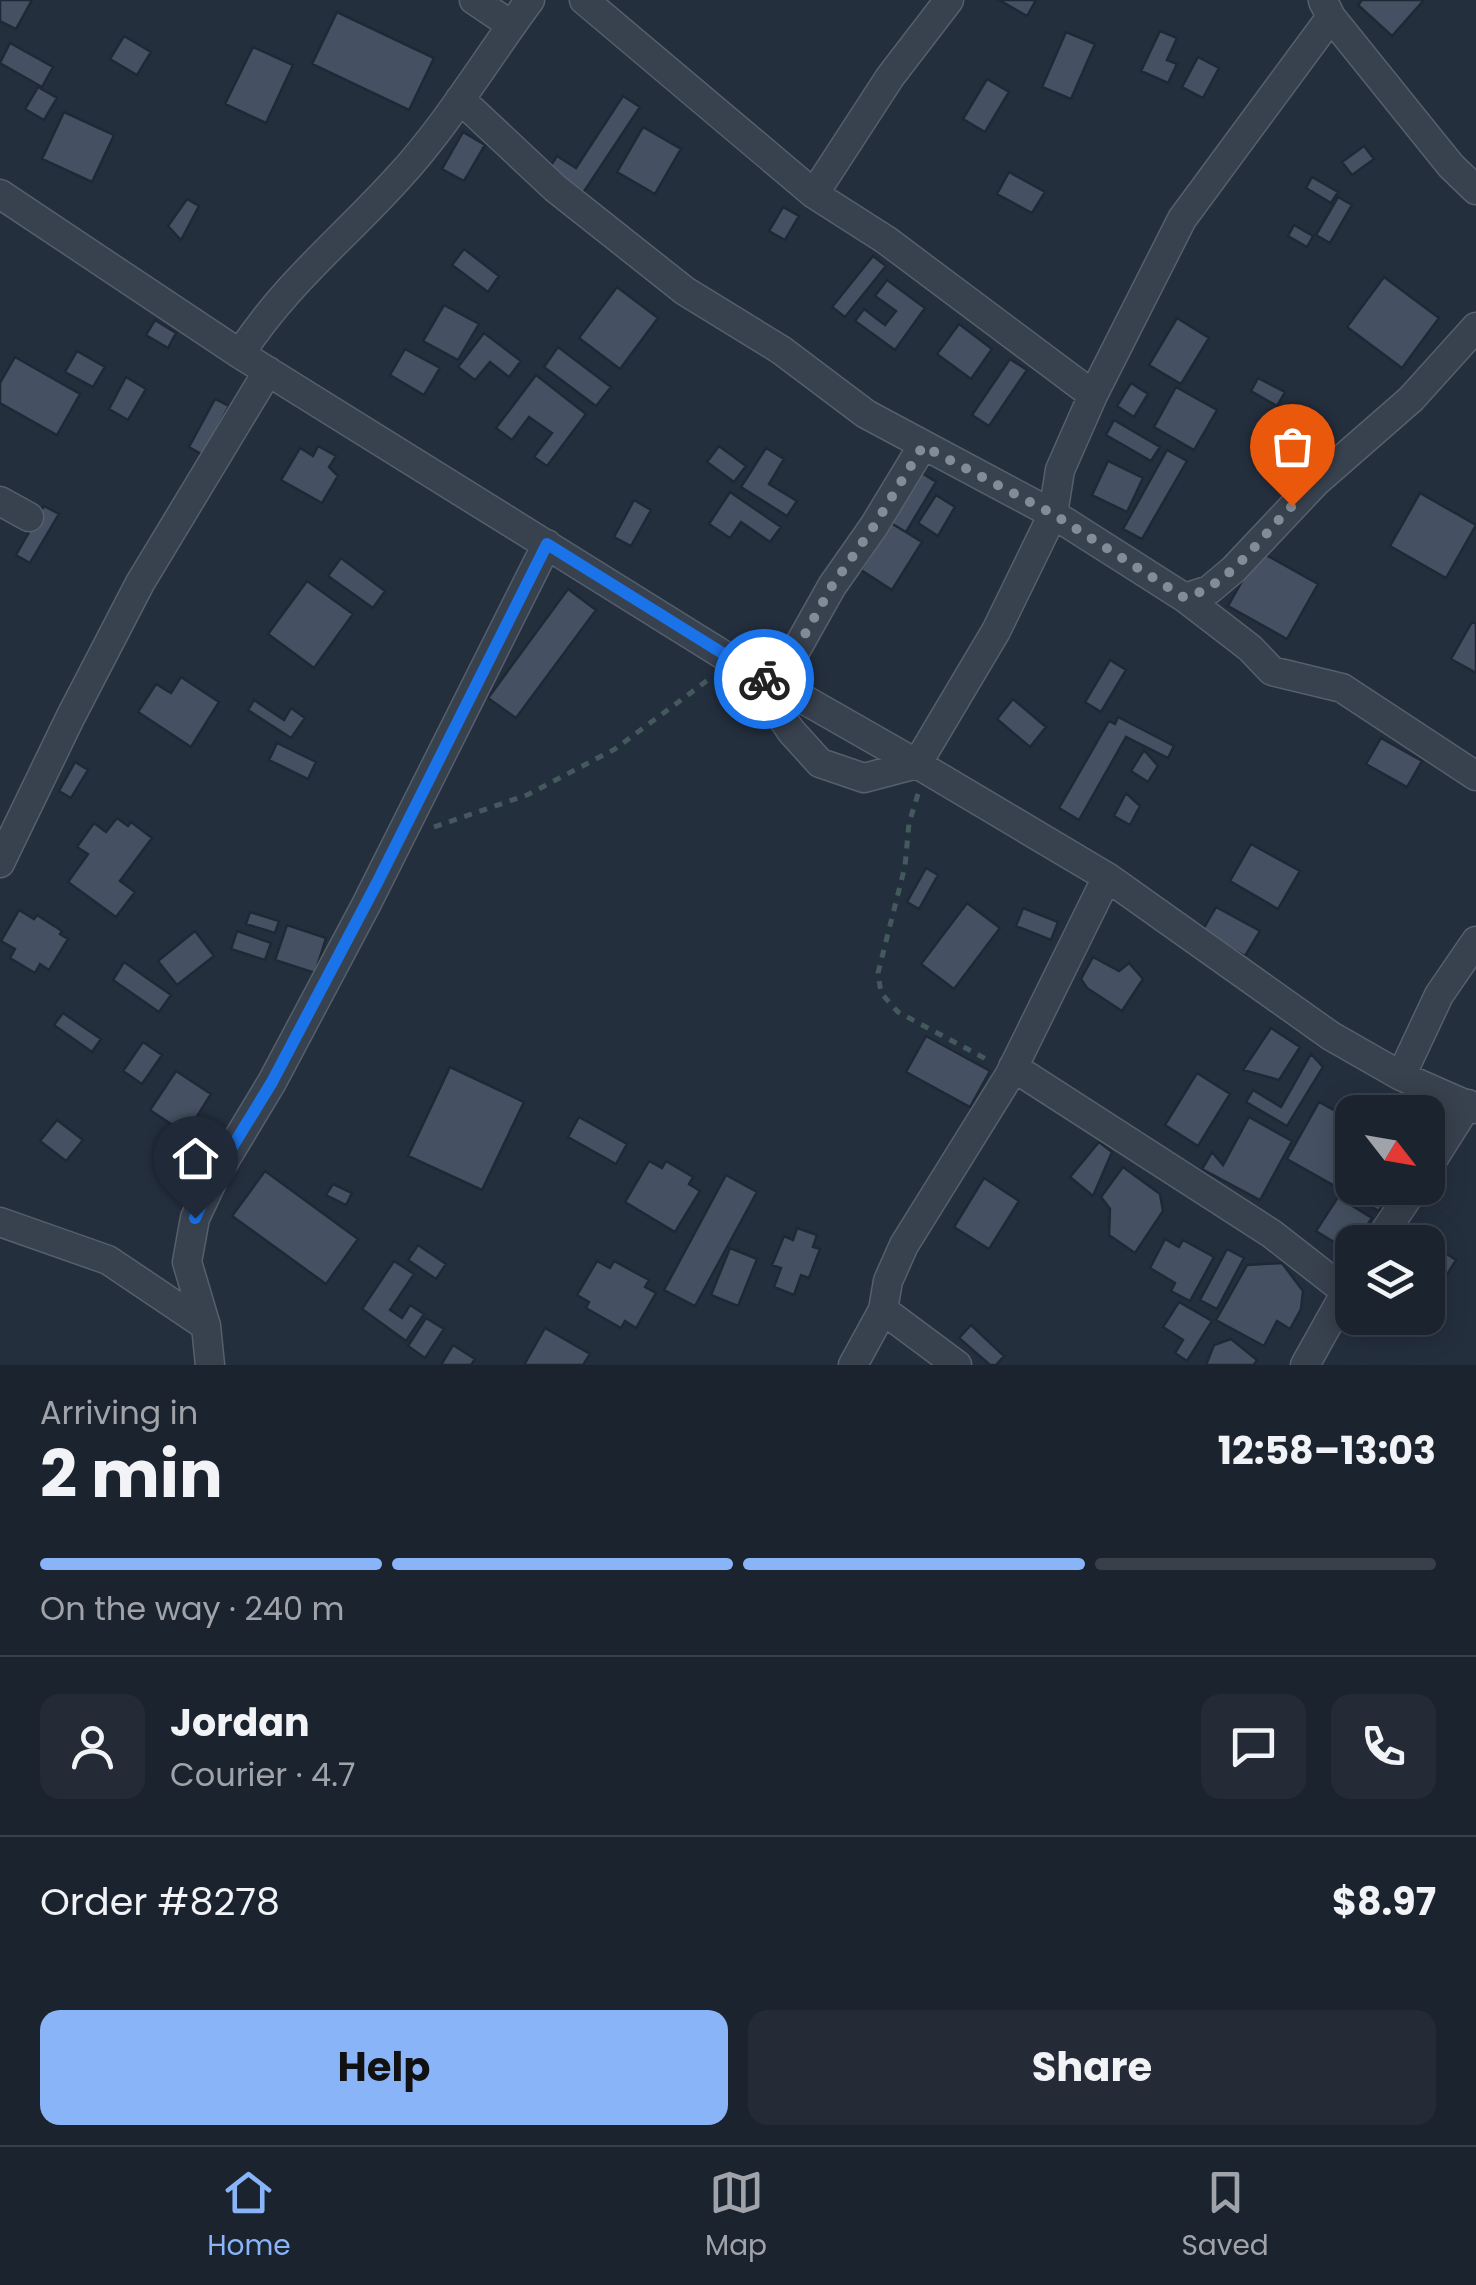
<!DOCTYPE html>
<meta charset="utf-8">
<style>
:root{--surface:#1b232e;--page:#242b36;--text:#f1f3f6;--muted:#a0a4aa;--line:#39404a;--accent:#8ab4f8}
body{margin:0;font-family:Poppins,sans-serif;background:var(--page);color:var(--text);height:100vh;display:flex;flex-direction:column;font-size:38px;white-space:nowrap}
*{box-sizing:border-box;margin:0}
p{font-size:32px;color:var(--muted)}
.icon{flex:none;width:55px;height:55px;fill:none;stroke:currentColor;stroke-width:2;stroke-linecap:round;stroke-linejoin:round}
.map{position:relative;height:1365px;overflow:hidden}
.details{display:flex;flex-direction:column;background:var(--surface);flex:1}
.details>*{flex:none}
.needle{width:65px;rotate:121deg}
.controls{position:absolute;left:1335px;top:1095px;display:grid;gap:20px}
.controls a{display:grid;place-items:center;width:110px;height:110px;border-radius:20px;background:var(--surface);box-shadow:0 5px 25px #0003,0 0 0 2px var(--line);font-size:50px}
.pin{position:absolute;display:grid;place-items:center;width:85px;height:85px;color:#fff;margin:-102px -42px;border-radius:50% 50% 50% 0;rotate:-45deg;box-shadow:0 0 10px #0007}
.pin .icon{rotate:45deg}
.courier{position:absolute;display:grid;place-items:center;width:100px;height:100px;margin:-50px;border:8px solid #1a73e8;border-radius:50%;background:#fff;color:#222;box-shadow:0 2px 12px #0007}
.overview em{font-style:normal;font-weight:700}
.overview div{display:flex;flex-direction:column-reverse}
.overview{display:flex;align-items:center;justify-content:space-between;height:170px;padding:0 40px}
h1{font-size:65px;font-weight:700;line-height:75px}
.bar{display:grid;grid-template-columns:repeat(4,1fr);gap:15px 10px;align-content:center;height:120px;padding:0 40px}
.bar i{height:12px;border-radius:8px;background:var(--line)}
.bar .current{background:var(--accent)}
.bar p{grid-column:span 4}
.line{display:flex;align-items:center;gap:25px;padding:0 40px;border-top:2px solid var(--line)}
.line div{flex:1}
.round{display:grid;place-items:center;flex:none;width:105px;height:105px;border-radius:20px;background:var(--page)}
.button{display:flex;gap:20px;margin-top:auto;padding:20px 40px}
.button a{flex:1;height:115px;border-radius:20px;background:var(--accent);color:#111;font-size:40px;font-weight:700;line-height:115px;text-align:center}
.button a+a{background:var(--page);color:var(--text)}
.tabs{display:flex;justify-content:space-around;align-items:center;height:140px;border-top:2px solid var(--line);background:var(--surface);font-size:28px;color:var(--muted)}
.tabs a{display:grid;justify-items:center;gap:5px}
.tabs .current{color:var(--accent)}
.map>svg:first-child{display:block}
.building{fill:#455162;stroke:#1f2835;stroke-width:2.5}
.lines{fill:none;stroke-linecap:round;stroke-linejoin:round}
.street-casing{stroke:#565f6c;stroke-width:31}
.path{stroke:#44595c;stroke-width:5;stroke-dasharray:8 8;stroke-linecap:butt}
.street{stroke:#38414e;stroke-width:28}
.done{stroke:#828b98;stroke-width:10;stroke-dasharray:0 18}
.route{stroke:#1a73e8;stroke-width:12}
</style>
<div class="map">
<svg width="1476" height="1365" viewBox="0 0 1476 1365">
<rect width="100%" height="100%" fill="#242f3e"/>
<path class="building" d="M0,0H32L16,29L0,21Z
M999,0H1036L1027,16Z
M1362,0H1424L1392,36L1358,5Z
M337,12L434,58L409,110L312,64Z
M1160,31L1177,38L1167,60L1177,64L1168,83L1141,71Z
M1066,32L1095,44L1071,99L1042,87Z
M124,36L151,52L137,75L110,59Z
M10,43L53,67L42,87L0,63Z
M253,47L293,65L266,123L225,104Z
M1198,57L1219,68L1203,98L1182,87Z
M987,79L1009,92L985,132L963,119Z
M38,87L57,98L44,120L25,109Z
M623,96L640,107L581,196L546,173L557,156L576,168Z
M64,112L114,135L92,182L42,159Z
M643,127L681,149L655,194L617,172Z
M463,132L485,145L464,181L442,169Z
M1364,146L1374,159L1352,175L1342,162Z
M1009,172L1045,192L1032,213L997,194Z
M1312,177L1338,192L1331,203L1306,188Z
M1338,197L1352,205L1330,243L1316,235Z
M187,199L199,206L181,240L168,226Z
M783,207L799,216L785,240L769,231Z
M1294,225L1313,236L1307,247L1288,236Z
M464,249L499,276L488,292L452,265Z
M873,256L886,266L845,317L832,307Z
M1384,277L1439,318L1402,368L1347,327Z
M887,280L925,308L895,350L855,321L864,309L885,325L896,311L875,296Z
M617,287L658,318L620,369L579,338Z
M444,305L479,324L458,360L423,341Z
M1177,318L1209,338L1181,384L1149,365Z
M155,320L176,333L168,348L146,335Z
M959,324L992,349L971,379L937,354Z
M484,333L521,361L509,377L490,362L475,380L458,367Z
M558,347L611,387L596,406L544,367Z
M405,349L440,368L424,395L390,375Z
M77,351L105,367L93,387L65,372Z
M15,357L80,394L57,435L0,403V383Z
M1010,359L1027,370L989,426L972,415Z
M536,375L586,414L547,466L534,457L552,433L529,417L512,440L496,428Z
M126,377L146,389L128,420L109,409Z
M1258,378L1285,392L1277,406L1251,391Z
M1131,383L1148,394L1134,417L1117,406Z
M1176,387L1217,410L1194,450L1154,427Z
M215,399L229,406L203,455L189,447Z
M1114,420L1160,447L1151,461L1106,435Z
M318,446L336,456L329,467L338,476L322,503L281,480L300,448L313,456Z
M719,446L746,466L734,482L707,462Z
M766,448L784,459L769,484L797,501L787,516L741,487Z
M1167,450L1187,461L1142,539L1123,529Z
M1108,461L1143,478L1127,512L1092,495Z
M922,473L936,482L906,532L891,523Z
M730,492L781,527L770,542L741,522L730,538L709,524Z
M1420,493L1476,525L1446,578L1390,546Z
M936,495L955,507L938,536L918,523Z
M634,500L651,510L631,546L614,537Z
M44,506L59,514L30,563L16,555Z
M891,523L922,542L892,590L861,570Z
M1259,551L1318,584L1287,639L1228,606Z
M341,558L385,591L373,608L328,576Z
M307,581L353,614L314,668L268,634Z
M568,589L596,610L516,718L488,698Z
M1472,622L1476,624V673L1451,659Z
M1110,660L1126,670L1101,712L1085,702Z
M181,677L219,702L191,747L138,712L156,684L171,693Z
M1013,699L1046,727L1030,747L997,719Z
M254,700L284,720L291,708L305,718L291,738L248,710Z
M1118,717L1174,746L1168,758L1126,737L1079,820L1059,808L1109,721L1115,724Z
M1381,738L1422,761L1407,787L1366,764Z
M277,743L316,762L308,779L269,760Z
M1144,750L1158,766L1148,782L1131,771Z
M75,762L88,770L71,798L59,791Z
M1126,793L1140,806L1130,825L1114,816Z
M117,818L128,826L131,822L152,838L120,881L135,892L116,917L68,882L88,854L77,847L94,823L106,832Z
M1251,844L1300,871L1278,909L1230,881Z
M926,868L938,875L919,909L907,902Z
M967,903L1000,928L954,989L921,964Z
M1216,907L1260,931L1245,956L1202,931Z
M1023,908L1058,922L1051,940L1016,926Z
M19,910L34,919L37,915L62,931L60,934L68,939L49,970L40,964L35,973L10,958L15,949L1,941Z
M250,912L279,921L275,933L246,924Z
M287,925L326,938L315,973L275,960Z
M195,931L214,956L177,985L158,961Z
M237,931L271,943L265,960L231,949Z
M1093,957L1119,971L1129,963L1143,979L1122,1011L1087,988L1081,979Z
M124,962L171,995L159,1012L113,980Z
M63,1013L101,1039L92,1052L54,1025Z
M1271,1028L1300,1047L1279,1080L1243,1070Z
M926,1036L990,1071L970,1107L906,1072Z
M143,1042L162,1055L142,1084L123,1071Z
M1311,1054L1323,1067L1287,1126L1246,1102L1253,1090L1281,1107Z
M450,1067L524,1102L482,1190L408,1156Z
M176,1071L211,1094L186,1134L150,1110Z
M1197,1073L1230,1094L1198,1146L1165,1125Z
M1319,1102L1343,1115L1335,1147L1352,1160V1188H1392L1379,1211L1287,1159Z
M579,1117L627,1144L616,1164L568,1137Z
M1249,1117L1292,1141L1260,1200L1202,1169L1212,1152L1223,1165Z
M57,1120L83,1140L66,1161L40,1141Z
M1099,1142L1112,1152L1093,1196L1070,1177Z
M649,1161L662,1168L666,1161L693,1177L689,1184L700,1191L675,1232L625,1202Z
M1123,1167L1160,1194L1163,1211L1135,1253L1109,1235L1110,1209L1101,1197Z
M265,1171L358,1239L326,1284L232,1216Z
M726,1175L757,1192L695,1306L664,1290Z
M984,1178L1019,1201L989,1249L954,1227Z
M333,1184L352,1193L346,1205L326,1195Z
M1338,1197L1372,1218L1356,1242H1352L1350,1252L1316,1231Z
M797,1228L817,1235L813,1247L820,1249L809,1278L801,1275L794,1295L774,1287L781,1268L772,1265L784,1236L793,1240Z
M1165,1239L1179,1247L1183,1240L1214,1257L1190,1301L1171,1291L1175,1283L1150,1268Z
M418,1245L446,1264L436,1279L408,1260Z
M1435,1246L1456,1260L1428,1306V1258Z
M730,1248L757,1259L738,1306L711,1295Z
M1227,1249L1244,1258L1217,1309L1200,1300Z
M394,1261L414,1274L390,1310L402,1318L410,1305L424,1314L406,1341L362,1309Z
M597,1261L610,1268L614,1261L649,1280L645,1287L656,1293L636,1328L625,1321L621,1328L586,1308L589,1302L577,1295Z
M1282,1263L1303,1291L1301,1309L1290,1329L1277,1321L1264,1346L1216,1320L1247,1265Z
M1179,1302L1212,1321L1187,1361L1175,1353L1183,1340L1163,1327Z
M426,1318L444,1329L425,1358L408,1346Z
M971,1325L1004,1356L996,1365H990L959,1338Z
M545,1328L590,1354L583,1365H524Z
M1231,1339L1257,1360L1254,1365H1206L1214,1345Z
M453,1345L475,1359L471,1365H441Z"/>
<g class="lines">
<defs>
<path id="street" d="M474,0L511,25
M584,0L814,194L886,240L1093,395
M1323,1L1331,17L1451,166L1476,190
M460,99L555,188L685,291L781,350L866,414L1053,514L1185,598L1250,648L1272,671L1342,688L1476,776
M0,194L240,354L762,679L773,704L791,731L820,763L864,778L917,764L1107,877L1331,1036L1401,1076L1476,1109
M814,194L890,77L949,0
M240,354C287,282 342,240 398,178C448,124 486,59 530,0
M0,501L29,517
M1185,598L1209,590L1234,569L1316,482L1411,399L1476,327
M762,679L777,684L917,764L996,631L1053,514L1060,470L1093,395L1182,219L1331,17
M777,684L832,586L874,526L923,445
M0,863L70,718L140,583L268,371
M1013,1067L1272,1234L1345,1291
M1401,1076L1439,995L1476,941
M1428,1167L1468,1104
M0,1222L108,1260L206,1326
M1378,1242L1414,1188
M883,1310L957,1365
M210,1365L206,1326L187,1262L195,1218L213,1180L272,1082L366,905L547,544
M853,1365L883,1310L888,1281L904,1245L1009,1076L1107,877
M1305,1365L1352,1281"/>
</defs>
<use href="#street" class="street-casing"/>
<path class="path" d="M918,794L909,823L905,866L878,973L881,993L898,1012L986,1059
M434,827L527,795L615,749L712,677"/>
<use href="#street" class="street"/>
</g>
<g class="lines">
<path class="done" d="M764,679L777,684L832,586L874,526L923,446L1053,514L1185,598C1232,583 1258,540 1292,506"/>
<path class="route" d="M195,1218L212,1180L272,1082L378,881L547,544L764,679"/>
</g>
</svg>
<div class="controls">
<a><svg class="needle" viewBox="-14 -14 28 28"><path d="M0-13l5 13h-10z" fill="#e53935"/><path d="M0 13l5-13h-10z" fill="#a0a4aa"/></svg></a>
<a><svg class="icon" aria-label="layers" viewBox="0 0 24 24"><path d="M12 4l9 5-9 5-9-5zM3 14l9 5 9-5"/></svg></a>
</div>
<div class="pin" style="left:1292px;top:506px;background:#ea580c"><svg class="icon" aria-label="bag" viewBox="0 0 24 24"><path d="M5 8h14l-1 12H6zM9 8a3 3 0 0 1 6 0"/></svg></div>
<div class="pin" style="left:195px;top:1218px;background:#1f2937"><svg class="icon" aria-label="home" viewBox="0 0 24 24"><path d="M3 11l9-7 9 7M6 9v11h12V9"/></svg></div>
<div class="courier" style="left:764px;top:679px"><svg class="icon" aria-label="bike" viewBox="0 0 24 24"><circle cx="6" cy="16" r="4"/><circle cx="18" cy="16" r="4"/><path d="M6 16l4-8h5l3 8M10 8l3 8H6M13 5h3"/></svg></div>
</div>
<section class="details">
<div class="overview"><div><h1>2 min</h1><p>Arriving in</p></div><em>12:58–13:03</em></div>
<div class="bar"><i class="current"></i><i class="current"></i><i class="current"></i><i></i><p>On the way · 240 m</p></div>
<div class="line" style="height:180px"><a class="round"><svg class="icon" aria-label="person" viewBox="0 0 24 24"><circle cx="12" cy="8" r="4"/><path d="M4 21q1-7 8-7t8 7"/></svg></a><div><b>Jordan</b><p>Courier · 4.7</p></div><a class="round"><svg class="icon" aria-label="chat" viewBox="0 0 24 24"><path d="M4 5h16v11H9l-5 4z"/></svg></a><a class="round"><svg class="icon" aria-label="phone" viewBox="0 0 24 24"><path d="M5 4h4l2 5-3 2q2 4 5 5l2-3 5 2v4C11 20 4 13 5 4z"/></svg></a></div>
<div class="line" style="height:130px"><div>Order #8278</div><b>$8.97</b></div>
<div class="button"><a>Help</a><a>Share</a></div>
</section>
<nav class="tabs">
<a class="current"><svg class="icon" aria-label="home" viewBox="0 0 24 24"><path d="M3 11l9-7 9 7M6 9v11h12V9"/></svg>Home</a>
<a><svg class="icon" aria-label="map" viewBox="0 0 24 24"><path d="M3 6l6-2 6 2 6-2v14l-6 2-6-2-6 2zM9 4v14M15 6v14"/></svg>Map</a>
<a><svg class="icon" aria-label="saved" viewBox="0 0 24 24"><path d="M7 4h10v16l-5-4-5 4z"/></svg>Saved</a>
</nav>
